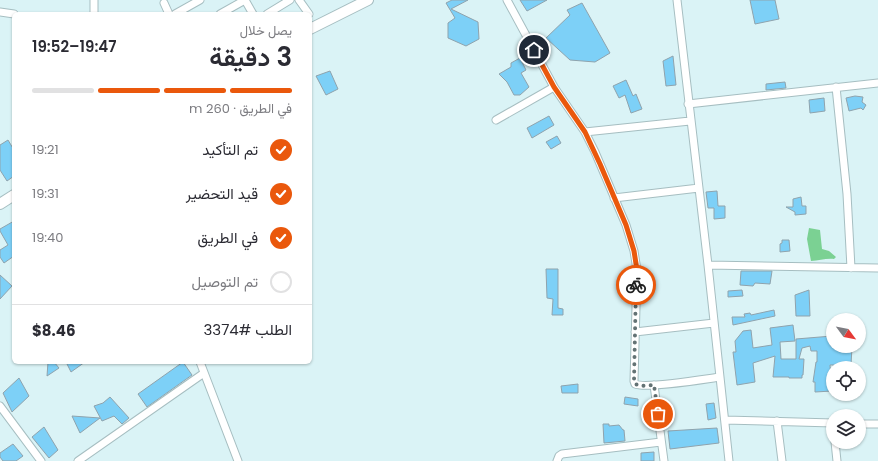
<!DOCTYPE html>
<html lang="ar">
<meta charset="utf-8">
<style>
:root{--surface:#fff;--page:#f2f2f3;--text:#2b2b33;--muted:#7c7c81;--line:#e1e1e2;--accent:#ea580c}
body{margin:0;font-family:Poppins,Vazirmatn,sans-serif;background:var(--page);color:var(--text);direction:rtl;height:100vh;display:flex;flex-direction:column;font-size:15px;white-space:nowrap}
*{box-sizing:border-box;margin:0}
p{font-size:13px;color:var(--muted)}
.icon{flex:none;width:22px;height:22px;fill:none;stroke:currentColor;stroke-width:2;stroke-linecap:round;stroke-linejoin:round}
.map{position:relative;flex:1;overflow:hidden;direction:ltr}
.side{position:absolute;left:12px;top:12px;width:300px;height:352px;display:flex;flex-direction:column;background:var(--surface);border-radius:6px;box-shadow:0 1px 3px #0004;direction:rtl}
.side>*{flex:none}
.needle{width:26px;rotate:122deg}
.buttons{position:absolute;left:826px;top:313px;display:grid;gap:8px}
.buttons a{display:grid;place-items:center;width:40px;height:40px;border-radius:50%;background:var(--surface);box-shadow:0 1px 3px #0004;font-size:20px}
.pin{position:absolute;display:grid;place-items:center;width:34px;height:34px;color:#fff;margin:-17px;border:2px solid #fff;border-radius:50%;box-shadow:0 1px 4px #0007}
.courier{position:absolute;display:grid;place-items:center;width:40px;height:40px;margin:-20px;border:3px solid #ea580c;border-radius:50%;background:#fff;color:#222;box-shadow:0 1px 5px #0007}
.summary em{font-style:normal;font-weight:600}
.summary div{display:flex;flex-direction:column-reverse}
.summary{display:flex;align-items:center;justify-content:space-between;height:68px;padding:0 20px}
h1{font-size:26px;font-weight:600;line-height:30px}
.bar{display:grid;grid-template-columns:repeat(4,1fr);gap:6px 4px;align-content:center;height:48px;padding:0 20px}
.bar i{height:5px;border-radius:3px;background:var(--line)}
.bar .selected{background:var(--accent)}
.bar p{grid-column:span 4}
.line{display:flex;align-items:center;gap:10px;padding:0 20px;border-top:1px solid var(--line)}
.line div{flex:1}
ol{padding:0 20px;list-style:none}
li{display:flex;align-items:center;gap:12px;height:44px}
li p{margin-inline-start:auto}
li .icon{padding:4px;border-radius:50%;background:var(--accent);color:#fff;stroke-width:4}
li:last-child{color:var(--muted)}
li i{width:22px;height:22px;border:2px solid var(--line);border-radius:50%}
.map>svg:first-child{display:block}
.forest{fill:#7bd193}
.building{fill:#7dd0f7;stroke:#8fa3ad}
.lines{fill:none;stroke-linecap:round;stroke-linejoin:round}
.street-casing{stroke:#a6bec1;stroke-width:9}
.secondary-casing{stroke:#a6bec1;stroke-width:12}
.street{stroke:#fff;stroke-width:7}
.secondary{stroke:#fff;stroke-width:10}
.done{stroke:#637274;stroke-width:4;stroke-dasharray:0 7.2}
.route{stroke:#ea580c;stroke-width:5}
</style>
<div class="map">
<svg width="878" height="461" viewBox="0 0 878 461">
<rect width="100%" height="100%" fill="#daf3f6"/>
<path class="forest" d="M809,228L820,230L822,249L829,251L836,257L834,259C826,258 819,261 811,261L807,239Z"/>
<path class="building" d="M452,0H468L451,9L478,22L479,39L466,46L448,38V23L455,18L446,3Z
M520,0H547L527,11Z
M750,0H775L779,19L755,24Z
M582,3L610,53L595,62L570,60L546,38L570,15L567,10Z
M673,56L676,85L666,86L663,61Z
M520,58L526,70L521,73L529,87L520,95H514L507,82L499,74L511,67V63Z
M330,71L338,89L326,95L316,76Z
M626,80L633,96L636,94L642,109L631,113L625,95L619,98L613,86Z
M785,82L786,88L766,90V84Z
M855,96L863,97L862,102L866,105L863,110L861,108L849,111L846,98Z
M824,98L825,111L810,113L809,100Z
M549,116L554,125L532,138L527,128Z
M557,136L561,143L551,149L546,142Z
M8,140L14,150V176L7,181L0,170V145Z
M717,191L718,206H725V218L714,219V208H708L706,192Z
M801,197L802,206H806V214L795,215V212L786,207H793V199Z
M14,221V256L4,263L0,257V250L8,245L0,231V229Z
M782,240H789L790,251L780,252V244L782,243Z
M546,269H558V308L563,309V315H552L553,299L547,298Z
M741,271H772L770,284L755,283L753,286L740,285Z
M0,275L12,286L0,299Z
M742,290L743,296L728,297V291Z
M809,290L810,316H796L795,295Z
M774,310L775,316L733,325L732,317H745L744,314L750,313L751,315Z
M793,325L795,341L780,342L781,359H796V339L832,336L831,346L852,347L851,365H830L832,391L815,392V382H813L816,362H817V351H811L810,346L802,348L799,359H804L803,375H802V378H789V377H773L775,356L753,363L755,382L737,385L733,352H736L735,341L743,331L751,330L753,348L772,345L770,328Z
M48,362H54L59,368L47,376Z
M66,362H85L71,372Z
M183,362L192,375L147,407L138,394Z
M19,378L29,396L12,412L3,393Z
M578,384V393H562L561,386Z
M110,397L129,418L122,424L114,416L102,421L94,406L103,403Z
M625,397L638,399V406L624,404Z
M714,403L716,418L708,420L706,404Z
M72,416L100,418L80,433Z
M603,424H609V426L619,425L623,430H624L625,441L604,443Z
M44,427L58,450L49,458L32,437Z
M717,428L719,443L670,449L668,431Z
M13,444L23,456L16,461H3L0,457V453Z
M654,452V461H641V453Z"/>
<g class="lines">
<defs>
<path id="street" d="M245,0L253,14
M299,0L309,14
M677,0L708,265L729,461
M164,3L169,14
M0,12L14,14
M94,14V0
M175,14L200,0
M220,14L245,0
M267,14L290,0
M554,87L585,132L595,152L626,225L634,251L637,270L634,381L635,384C646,389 705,379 720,377
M836,87L847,194L851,268
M688,104L878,83
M496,120L554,87L507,0
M585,132L690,121
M614,198L699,188
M708,265L878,268
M635,332L714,323
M200,362L238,461
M654,385L664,461
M0,406L41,461
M725,420L833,423
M777,421L782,461
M859,424H878
M835,442L837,461
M78,461L204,373
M557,461L559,456L562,454L661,442"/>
<path id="secondary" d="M310,29L368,0
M0,204L14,195"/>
</defs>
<use href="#street" class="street-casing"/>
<use href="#secondary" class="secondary-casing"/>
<use href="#street" class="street"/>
<use href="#secondary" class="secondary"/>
</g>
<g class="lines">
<path class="done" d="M636,285L634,381L635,384L641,386L654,385L658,414"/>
<path class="route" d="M534,50L554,87L585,132L600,164L626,225L634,251L637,270L636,285"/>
</g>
</svg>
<div class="buttons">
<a><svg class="needle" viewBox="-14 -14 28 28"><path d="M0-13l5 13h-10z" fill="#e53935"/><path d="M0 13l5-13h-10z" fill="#7c7c81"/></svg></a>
<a><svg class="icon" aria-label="locate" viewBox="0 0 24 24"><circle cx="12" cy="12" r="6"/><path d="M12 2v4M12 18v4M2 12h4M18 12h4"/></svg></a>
<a><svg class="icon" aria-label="layers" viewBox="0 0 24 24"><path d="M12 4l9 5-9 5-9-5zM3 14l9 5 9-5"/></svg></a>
</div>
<div class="pin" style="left:658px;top:414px;background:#ea580c"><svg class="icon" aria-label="bag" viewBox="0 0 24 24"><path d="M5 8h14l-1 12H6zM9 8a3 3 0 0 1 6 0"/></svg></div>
<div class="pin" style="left:534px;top:50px;background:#1f2937"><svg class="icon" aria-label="home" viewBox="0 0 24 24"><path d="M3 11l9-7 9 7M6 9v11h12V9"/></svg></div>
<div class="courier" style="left:636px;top:285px"><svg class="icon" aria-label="bike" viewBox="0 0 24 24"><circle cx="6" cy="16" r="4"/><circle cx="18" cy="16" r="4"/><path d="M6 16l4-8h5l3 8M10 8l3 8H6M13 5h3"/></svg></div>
<section class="side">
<div class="summary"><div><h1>3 دقيقة</h1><p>يصل خلال</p></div><em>19:47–19:52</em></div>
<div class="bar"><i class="selected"></i><i class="selected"></i><i class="selected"></i><i></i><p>في الطريق · 260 m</p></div>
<ol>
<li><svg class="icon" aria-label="check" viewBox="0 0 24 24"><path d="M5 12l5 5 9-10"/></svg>تم التأكيد<p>19:21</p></li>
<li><svg class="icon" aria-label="check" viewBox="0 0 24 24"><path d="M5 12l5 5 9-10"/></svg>قيد التحضير<p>19:31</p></li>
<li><svg class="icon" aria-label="check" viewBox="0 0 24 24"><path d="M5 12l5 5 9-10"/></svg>في الطريق<p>19:40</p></li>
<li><i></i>تم التوصيل</li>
</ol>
<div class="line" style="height:52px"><div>الطلب #3374</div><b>$8.46</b></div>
</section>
</div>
